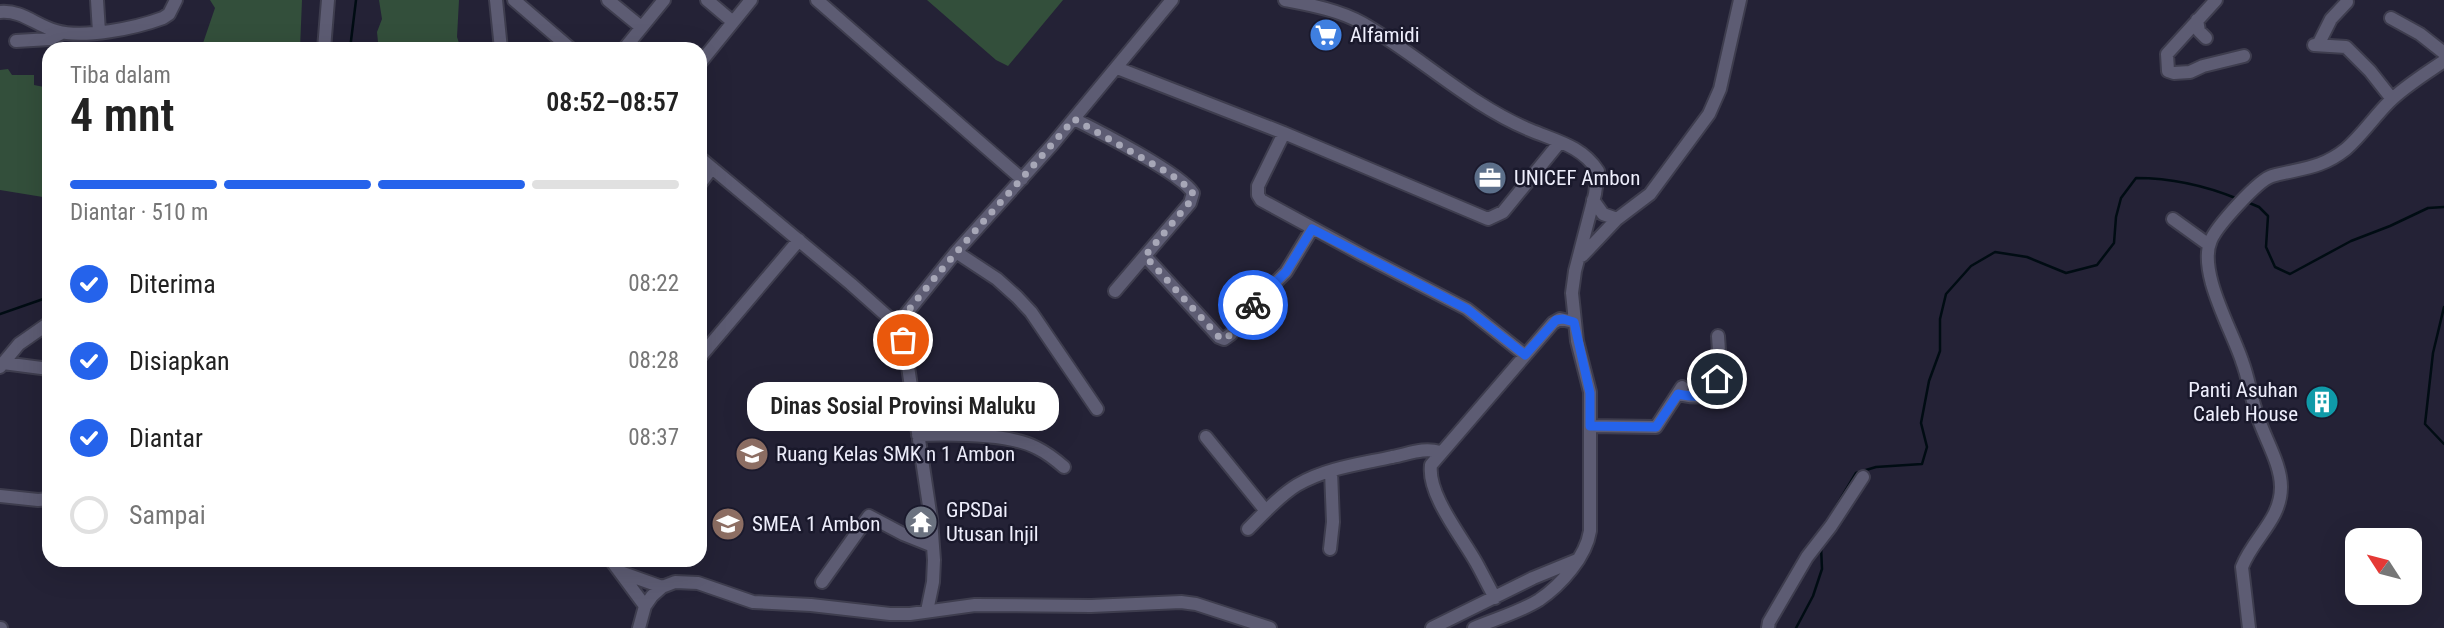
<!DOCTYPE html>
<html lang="id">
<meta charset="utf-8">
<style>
:root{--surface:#fff;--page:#f6f6f6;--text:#222;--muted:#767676;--line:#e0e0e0;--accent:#2563eb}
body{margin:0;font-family:"Roboto Condensed",sans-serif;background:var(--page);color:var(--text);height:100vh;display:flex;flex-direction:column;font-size:26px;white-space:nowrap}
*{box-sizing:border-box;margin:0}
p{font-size:23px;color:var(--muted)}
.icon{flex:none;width:38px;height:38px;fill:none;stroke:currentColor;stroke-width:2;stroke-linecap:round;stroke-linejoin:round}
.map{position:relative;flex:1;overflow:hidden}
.side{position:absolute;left:42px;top:42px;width:665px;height:525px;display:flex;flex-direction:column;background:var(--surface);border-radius:21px;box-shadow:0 7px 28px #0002}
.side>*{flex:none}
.needle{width:46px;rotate:306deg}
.tools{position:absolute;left:2345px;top:528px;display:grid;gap:14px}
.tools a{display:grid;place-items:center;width:77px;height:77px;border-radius:14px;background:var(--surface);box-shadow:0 7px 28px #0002;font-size:35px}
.pin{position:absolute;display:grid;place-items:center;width:60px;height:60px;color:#fff;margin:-30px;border:4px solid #fff;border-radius:50%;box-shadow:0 2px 7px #0007}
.courier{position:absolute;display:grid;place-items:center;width:70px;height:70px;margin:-35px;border:5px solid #2563eb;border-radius:50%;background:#fff;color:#222;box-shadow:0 2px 9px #0007}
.bubble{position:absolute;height:49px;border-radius:21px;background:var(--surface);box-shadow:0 7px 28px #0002;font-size:23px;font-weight:600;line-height:49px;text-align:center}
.headline em{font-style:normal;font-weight:600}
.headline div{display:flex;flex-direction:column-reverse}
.headline{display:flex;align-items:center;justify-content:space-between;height:119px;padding:0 28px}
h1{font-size:46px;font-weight:600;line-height:52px}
.bar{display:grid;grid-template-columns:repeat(4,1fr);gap:10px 7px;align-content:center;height:84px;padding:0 28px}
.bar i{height:9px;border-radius:5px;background:var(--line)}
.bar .active{background:var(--accent)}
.bar p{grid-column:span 4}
ol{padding:0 28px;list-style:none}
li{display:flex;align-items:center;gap:21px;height:77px}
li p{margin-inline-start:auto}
li .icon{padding:7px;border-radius:50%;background:var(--accent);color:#fff;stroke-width:4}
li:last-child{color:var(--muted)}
li i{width:38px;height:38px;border:4px solid var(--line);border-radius:50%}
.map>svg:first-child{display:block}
.green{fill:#334f3b}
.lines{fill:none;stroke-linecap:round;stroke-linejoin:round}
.stream{stroke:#000c13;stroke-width:2.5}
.minor-casing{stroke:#3e3d4e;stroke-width:16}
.minor{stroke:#5d5c73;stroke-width:12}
.done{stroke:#a7a7b7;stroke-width:7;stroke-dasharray:0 12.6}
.route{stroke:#2563eb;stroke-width:9}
.labels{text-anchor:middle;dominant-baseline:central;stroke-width:5;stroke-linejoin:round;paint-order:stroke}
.poi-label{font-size:21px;fill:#eeeefc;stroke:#1a192c;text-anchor:start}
</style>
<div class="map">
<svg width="2444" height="628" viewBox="0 0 2444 628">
<rect width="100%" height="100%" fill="#242236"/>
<path class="green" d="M210,0H302L300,49H201L215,8Z
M379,0H459L457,37L461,49H395L391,45L378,42L377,32L382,19Z
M927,0H1063L1008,66L996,60Z
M8,69L12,75H34V85L49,88V198L0,190V70Z"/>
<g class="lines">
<path class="stream" d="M350,49L356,0
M2247,202L2259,207L2268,216L2266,247L2275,267L2290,274L2351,241L2390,226L2428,208L2444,207
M2444,307L2433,353L2425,424L2444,444
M0,314L49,297
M1826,523L1856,473L1876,467L1922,464L1927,447L1921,423L1929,381L1940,351V319L1946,294L1971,266L1995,252L2027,257L2066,273L2097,265L2114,243L2116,217L2121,198L2136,178C2171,178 2204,185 2238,199
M1796,628L1813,596L1822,569L1821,546"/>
<defs>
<path id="minor" d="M97,0L99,32
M496,0L501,49
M514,0L571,49
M608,0L641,27
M707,0L733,22
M817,0L1022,179
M1285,0C1311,5 1339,10 1362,23C1420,56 1468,104 1530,130C1556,141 1582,146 1598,171L1595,194L1575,271L1572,293L1577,341L1590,392V531C1586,557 1561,585 1539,600C1520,612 1495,619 1474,628
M2216,0L2167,54L2168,71L2174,73L2190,72L2203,66L2244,56
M0,12C22,10 35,25 56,31C84,39 136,28 163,18L169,14L176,0
M2391,18L2420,34L2444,53
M2197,20L2199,31L2206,38
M16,41L50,39L62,33
M2314,45L2346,47L2370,71L2392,99
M2318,45L2331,19L2347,2
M324,49L328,0
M624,49L664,0
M700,63L751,0
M1117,68L1284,133L1258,186V195L1261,200L1364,256L1467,309L1525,355
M1074,119C1098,131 1182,174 1193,193L1190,203L1115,291
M1284,133L1488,219L1503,212L1560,142
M700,158L851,284L897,325L907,360L931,519L934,560L933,582L927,611
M700,184L712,168
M1593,200L1603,214L1617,219
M2173,219L2209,245
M956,252L997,279L1017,297L1031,312L1097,409
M1145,256L1219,337L1224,339L1231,334L1247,311L1286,272L1312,229
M1582,256L1617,219L1650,194L1709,114L1720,89L1740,0
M897,325L956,252L1052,145L1172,0
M700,357L799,240
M3,363L49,369
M0,367L19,344L49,323
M1678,394C1685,395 1694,398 1700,396C1725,389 1719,355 1718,336
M1590,426L1656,427L1682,387
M918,435C950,434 1009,433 1037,448C1047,453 1056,460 1064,467
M1206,437L1266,511
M0,496L38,500L49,499
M1248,529C1263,514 1279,496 1297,485C1326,468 1360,464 1392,457C1409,454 1423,447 1440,452
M1330,549L1333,522L1331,471
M611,560L645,606
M620,572L662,587
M822,582L869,516L903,534L933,546
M1495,598C1489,587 1483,575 1477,564C1463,538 1427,495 1431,465L1553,323L1560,319L1574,322
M0,628H1
M639,628L645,606L652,596L662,587L675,582L698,583L753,602L811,605L890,614H910L975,605L1091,606L1181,602L1196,604L1270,628
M1432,628L1533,578L1577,560
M1768,628L1769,622L1807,557L1831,526L1863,477
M2249,628L2242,567C2253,538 2281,520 2281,487C2281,464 2265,439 2258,417C2251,399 2249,379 2242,361C2232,330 2197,271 2211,240C2217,226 2258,180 2272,176C2301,168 2321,169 2346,149C2362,135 2374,117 2389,102C2405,86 2425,74 2444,61"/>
</defs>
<use href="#minor" class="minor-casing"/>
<use href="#minor" class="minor"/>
</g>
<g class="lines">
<path class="done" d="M903,340L897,325C952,253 1015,188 1074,119L1170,174L1192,190L1193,197L1189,203L1145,256L1219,337L1222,339L1228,337L1253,305"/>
<path class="route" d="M1253,305L1286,272L1312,229L1467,309L1525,355L1556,320L1563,319L1574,322L1590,393V426L1656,427L1678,394C1698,398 1706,399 1717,379"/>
</g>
<defs>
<symbol id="supermarket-disc" viewBox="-11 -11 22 22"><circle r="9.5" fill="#3f7fe0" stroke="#1a192c"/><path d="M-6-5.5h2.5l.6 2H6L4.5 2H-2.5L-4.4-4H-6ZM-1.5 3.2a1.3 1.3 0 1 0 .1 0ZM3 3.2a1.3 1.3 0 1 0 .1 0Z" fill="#fff"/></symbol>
<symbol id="office-disc" viewBox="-11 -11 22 22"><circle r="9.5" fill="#5c6f8a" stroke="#1a192c"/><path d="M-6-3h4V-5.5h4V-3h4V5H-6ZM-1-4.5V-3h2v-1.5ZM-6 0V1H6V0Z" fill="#fff"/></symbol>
<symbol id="building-disc" viewBox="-11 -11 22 22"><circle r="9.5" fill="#0f9aa8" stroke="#1a192c"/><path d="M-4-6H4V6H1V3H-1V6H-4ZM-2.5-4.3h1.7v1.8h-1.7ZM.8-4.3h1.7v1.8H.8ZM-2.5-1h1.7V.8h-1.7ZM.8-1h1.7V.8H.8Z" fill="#fff"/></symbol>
<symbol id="school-disc" viewBox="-11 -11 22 22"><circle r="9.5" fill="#8d6e63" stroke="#1a192c"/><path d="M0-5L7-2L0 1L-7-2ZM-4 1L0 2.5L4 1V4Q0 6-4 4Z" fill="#fff"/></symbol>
<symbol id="temple-disc" viewBox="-11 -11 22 22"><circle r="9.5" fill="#6b7280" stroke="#1a192c"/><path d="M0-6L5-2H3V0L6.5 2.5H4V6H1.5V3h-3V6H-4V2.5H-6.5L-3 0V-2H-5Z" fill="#fff"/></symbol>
</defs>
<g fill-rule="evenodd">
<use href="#supermarket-disc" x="1307" y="16" width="38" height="38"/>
<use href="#office-disc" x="1471" y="159" width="38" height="38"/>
<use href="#building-disc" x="2303" y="383" width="38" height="38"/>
<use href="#school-disc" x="733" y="435" width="38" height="38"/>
<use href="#temple-disc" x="902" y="503" width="38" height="38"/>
<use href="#school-disc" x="709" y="505" width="38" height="38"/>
</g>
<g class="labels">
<g class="poi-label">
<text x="1350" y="35">Alfamidi</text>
<text x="1514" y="178">UNICEF Ambon</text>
<text x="2298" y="390" text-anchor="end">Panti Asuhan<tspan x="2298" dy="24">Caleb House</tspan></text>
<text x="776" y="454">Ruang Kelas SMK n 1 Ambon</text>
<text x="946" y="510">GPSDai<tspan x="946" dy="24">Utusan Injil</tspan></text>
<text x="752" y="524">SMEA 1 Ambon</text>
</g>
</g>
</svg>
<div class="tools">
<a><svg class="needle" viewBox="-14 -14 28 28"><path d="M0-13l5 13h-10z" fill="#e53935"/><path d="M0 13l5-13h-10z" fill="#767676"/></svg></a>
</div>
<div class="pin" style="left:903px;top:340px;background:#ea580c"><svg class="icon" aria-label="bag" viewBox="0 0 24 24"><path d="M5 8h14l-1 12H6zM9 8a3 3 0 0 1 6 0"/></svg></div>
<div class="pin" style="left:1717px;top:379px;background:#1f2937"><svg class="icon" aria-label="home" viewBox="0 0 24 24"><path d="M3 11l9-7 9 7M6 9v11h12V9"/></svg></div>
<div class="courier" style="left:1253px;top:305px"><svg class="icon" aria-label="bike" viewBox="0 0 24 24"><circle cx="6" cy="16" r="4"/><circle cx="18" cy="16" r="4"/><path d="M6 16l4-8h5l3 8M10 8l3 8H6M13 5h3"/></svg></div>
<div class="bubble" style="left:747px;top:382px;width:312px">Dinas Sosial Provinsi Maluku</div>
<section class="side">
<div class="headline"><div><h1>4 mnt</h1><p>Tiba dalam</p></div><em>08:52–08:57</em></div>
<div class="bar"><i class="active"></i><i class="active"></i><i class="active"></i><i></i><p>Diantar · 510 m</p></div>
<ol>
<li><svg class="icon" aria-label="check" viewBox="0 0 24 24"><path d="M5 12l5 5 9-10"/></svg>Diterima<p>08:22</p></li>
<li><svg class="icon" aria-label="check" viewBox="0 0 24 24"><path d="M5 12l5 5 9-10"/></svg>Disiapkan<p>08:28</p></li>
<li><svg class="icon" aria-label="check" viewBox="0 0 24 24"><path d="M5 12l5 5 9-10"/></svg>Diantar<p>08:37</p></li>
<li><i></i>Sampai</li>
</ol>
</section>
</div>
